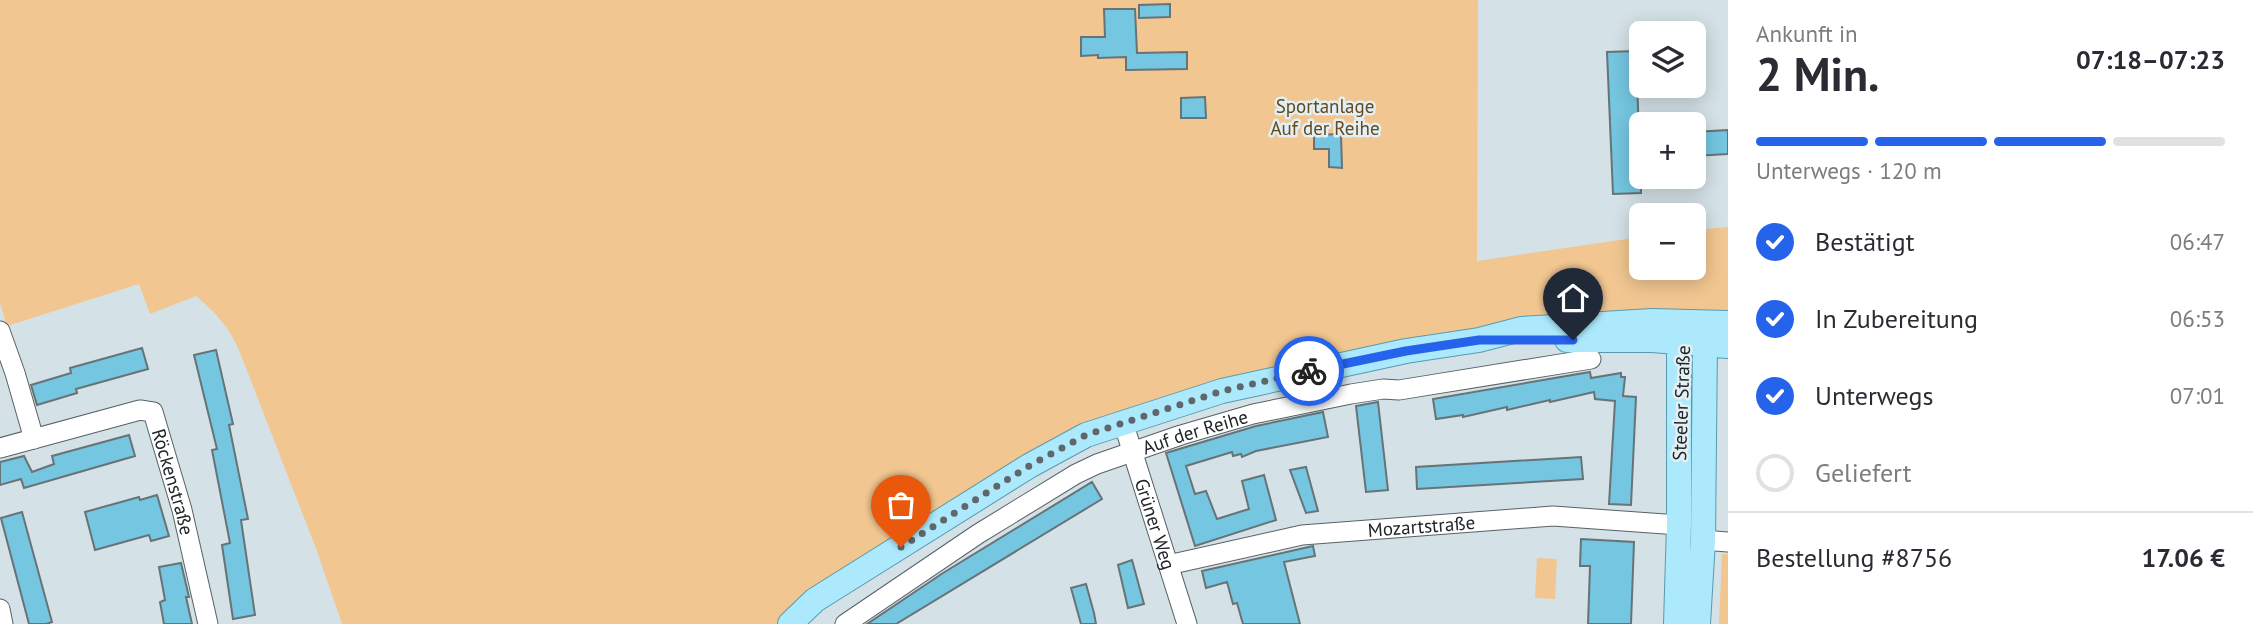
<!DOCTYPE html>
<html lang="de">
<meta charset="utf-8">
<style>
:root{--surface:#fff;--page:#f2f2f3;--text:#2b2b33;--muted:#7c7c81;--line:#e1e1e2;--accent:#2563eb}
body{margin:0;font-family:"PT Sans",sans-serif;background:var(--page);color:var(--text);height:100vh;display:flex;flex-direction:column;font-size:26px;white-space:nowrap}
*{box-sizing:border-box;margin:0}
p{font-size:23px;color:var(--muted)}
.icon{flex:none;width:38px;height:38px;fill:none;stroke:currentColor;stroke-width:2;stroke-linecap:round;stroke-linejoin:round}
.map{position:relative;flex:1;overflow:hidden}
.sheet{display:flex;flex-direction:column;background:var(--surface);width:525px}
.sheet>*{flex:none}
.buttons{position:absolute;left:1629px;top:21px;display:grid;gap:14px}
.buttons a{display:grid;place-items:center;width:77px;height:77px;border-radius:10px;background:var(--surface);box-shadow:0 4px 18px #0003;font-size:35px}
.pin{position:absolute;display:grid;place-items:center;width:60px;height:60px;color:#fff;margin:-72px -30px;border-radius:50% 50% 50% 0;rotate:-45deg;box-shadow:0 0 7px #0007}
.pin .icon{rotate:45deg}
.courier{position:absolute;display:grid;place-items:center;width:70px;height:70px;margin:-35px;border:5px solid #2563eb;border-radius:50%;background:#fff;color:#222;box-shadow:0 2px 9px #0007}
.overview em{font-style:normal;font-weight:800}
.overview div{display:flex;flex-direction:column-reverse}
.overview{display:flex;align-items:center;justify-content:space-between;height:119px;padding:0 28px}
h1{font-size:46px;font-weight:800;line-height:52px}
.bar{display:grid;grid-template-columns:repeat(4,1fr);gap:10px 7px;align-content:center;height:84px;padding:0 28px}
.bar i{height:9px;border-radius:5px;background:var(--line)}
.bar .current{background:var(--accent)}
.bar p{grid-column:span 4}
.line{display:flex;align-items:center;gap:18px;padding:0 28px;border-top:2px solid var(--line)}
.line div{flex:1}
ol{padding:0 28px;list-style:none}
li{display:flex;align-items:center;gap:21px;height:77px}
li p{margin-inline-start:auto}
li .icon{padding:7px;border-radius:50%;background:var(--accent);color:#fff;stroke-width:4}
li:last-child{color:var(--muted)}
li i{width:38px;height:38px;border:4px solid var(--line);border-radius:50%}
main{display:flex;flex:1;min-height:0}
.map>svg:first-child{display:block}
.green{fill:#f1c690}
.building{fill:#75c6e0;stroke:#677377;stroke-width:2}
.lines{fill:none;stroke-linecap:round;stroke-linejoin:round}
.minor-casing{stroke:#576266;stroke-width:21}
.major-casing{stroke:#579bb0;stroke-width:26}
.minor{stroke:#fff;stroke-width:19}
.major{stroke:#ace9fc;stroke-width:24}
.done{stroke:#5f676a;stroke-width:7;stroke-dasharray:0 12.6}
.route{stroke:#2563eb;stroke-width:9}
.labels{text-anchor:middle;dominant-baseline:central;stroke-width:5;stroke-linejoin:round;paint-order:stroke}
.park-label{font-size:19px;fill:#66481f;stroke:#e2eff3}
.street-label{font-size:19px;fill:#202527;stroke:#e2eff3}
</style>
<main>
<div class="map">
<svg width="1728" height="624" viewBox="0 0 1728 624">
<rect width="100%" height="100%" fill="#d4e1e6"/>
<path class="green" d="M0,0H1478L1477,261L1641,237L1642,268H1694V230L1728,227V322L1560,323L1086,431L786,624H342L317,551L239,350C229,327 215,312 196,296L150,314L139,284L7,326L0,303Z
M1722,554H1728V624H1719Z
M1537,558L1557,559L1555,599L1535,598Z"/>
<path class="building" d="M1170,4V17L1139,18V5Z
M1104,9H1135L1137,53L1187,52V69L1126,70V57L1098,58V55L1081,56V37H1105Z
M1636,51L1639,135L1642,134V152H1640L1641,193L1613,194L1607,52Z
M1205,97L1206,118H1181V98Z
M1728,130V154L1694,156V132Z
M1341,134L1342,168L1329,167V149H1314V135Z
M142,348L148,369L76,389L77,393L37,405L31,385L71,373L70,368Z
M216,350L233,424L229,425L248,519L241,520L255,615L233,619L222,545L230,543L212,450L217,449L194,355Z
M1590,372L1591,378L1621,373V377H1625L1623,396L1636,397L1631,505L1609,504L1615,401L1595,399L1594,392L1550,402V400L1507,410V407L1463,417V415L1436,419L1433,399Z
M1378,402L1388,490L1366,492L1356,406Z
M1323,412L1328,437L1256,451L1242,457L1241,454L1233,456L1232,452L1186,466L1195,494L1206,491L1217,519L1249,509L1242,481L1264,475L1276,520L1195,546L1166,453L1256,426Z
M129,435L135,456L24,488L21,479L0,485V462L24,456L32,472L54,464L52,456Z
M1581,457L1583,479L1417,489L1416,467Z
M1306,467L1318,511L1306,513L1290,470Z
M1092,482L1102,499L896,624H867L943,573Z
M157,495L169,536L151,541L149,535L95,550L85,512L139,497L140,500Z
M22,512L52,622L46,624H29L1,518Z
M1581,539L1634,542L1631,624H1588L1590,566H1580Z
M1313,546L1315,556L1284,562L1300,624H1243L1237,603L1233,604L1227,582L1206,588L1202,571Z
M1132,560L1144,604L1128,608L1118,565Z
M181,563L189,597H186L192,624H164L160,602L165,600L159,567Z
M1086,584L1094,613L1096,624H1081L1071,588Z"/>
<g class="lines">
<defs>
<g id="minor">
<path d="M0,331L15,373L34,439"/>
<path id="s1" d="M1123,422L1187,624"/>
<path id="s2" d="M0,448L140,410L153,412L182,510L208,624"/>
<path d="M1703,540L1728,542"/>
<path id="s3" d="M1168,565L1302,535L1553,516L1679,525"/>
<path d="M0,609L3,624"/>
<path id="s4" d="M845,624L978,534L1076,474L1097,464L1181,435L1253,414L1351,394L1383,389L1399,390L1591,359"/>
</g>
<path id="major" d="M1692,322L1705,344L1703,540L1698,624
M1567,340H1652L1728,346
M790,624L815,600L1029,466L1086,435L1222,391L1406,351L1479,340L1521,329L1652,321L1728,323
M1676,624L1679,525V343L1692,322"/>
</defs>
<use href="#minor" class="minor-casing"/>
<use href="#major" class="major-casing"/>
<use href="#minor" class="minor"/>
<use href="#major" class="major"/>
</g>
<g class="lines">
<path class="done" d="M901,547L1029,466L1086,435L1222,391L1309,371"/>
<path class="route" d="M1309,371L1406,351L1479,340H1573"/>
</g>
<g class="labels">
<g class="park-label">
<text x="1325" y="106">Sportanlage<tspan x="1325" dy="22">Auf der Reihe</tspan></text>
</g>
<g class="street-label">
<text transform="translate(1681 403) rotate(-88)">Steeler Straße</text>
<text stroke="none"><textPath href="#s4" startOffset="402">Auf der Reihe</textPath></text>
<text stroke="none"><textPath href="#s2" startOffset="231">Röckenstraße</textPath></text>
<text stroke="none"><textPath href="#s1" startOffset="107">Grüner Weg</textPath></text>
<text stroke="none"><textPath href="#s3" startOffset="257">Mozartstraße</textPath></text>
</g>
</g>
</svg>
<div class="buttons">
<a><svg class="icon" aria-label="layers" viewBox="0 0 24 24"><path d="M12 4l9 5-9 5-9-5zM3 14l9 5 9-5"/></svg></a>
<a>+</a>
<a>−</a>
</div>
<div class="pin" style="left:901px;top:547px;background:#ea580c"><svg class="icon" aria-label="bag" viewBox="0 0 24 24"><path d="M5 8h14l-1 12H6zM9 8a3 3 0 0 1 6 0"/></svg></div>
<div class="pin" style="left:1573px;top:340px;background:#1f2937"><svg class="icon" aria-label="home" viewBox="0 0 24 24"><path d="M3 11l9-7 9 7M6 9v11h12V9"/></svg></div>
<div class="courier" style="left:1309px;top:371px"><svg class="icon" aria-label="bike" viewBox="0 0 24 24"><circle cx="6" cy="16" r="4"/><circle cx="18" cy="16" r="4"/><path d="M6 16l4-8h5l3 8M10 8l3 8H6M13 5h3"/></svg></div>
</div>
<section class="sheet">
<div class="overview"><div><h1>2 Min.</h1><p>Ankunft in</p></div><em>07:18–07:23</em></div>
<div class="bar"><i class="current"></i><i class="current"></i><i class="current"></i><i></i><p>Unterwegs · 120 m</p></div>
<ol>
<li><svg class="icon" aria-label="check" viewBox="0 0 24 24"><path d="M5 12l5 5 9-10"/></svg>Bestätigt<p>06:47</p></li>
<li><svg class="icon" aria-label="check" viewBox="0 0 24 24"><path d="M5 12l5 5 9-10"/></svg>In Zubereitung<p>06:53</p></li>
<li><svg class="icon" aria-label="check" viewBox="0 0 24 24"><path d="M5 12l5 5 9-10"/></svg>Unterwegs<p>07:01</p></li>
<li><i></i>Geliefert</li>
</ol>
<div class="line" style="height:91px"><div>Bestellung #8756</div><b>17.06 €</b></div>
</section>
</main>
